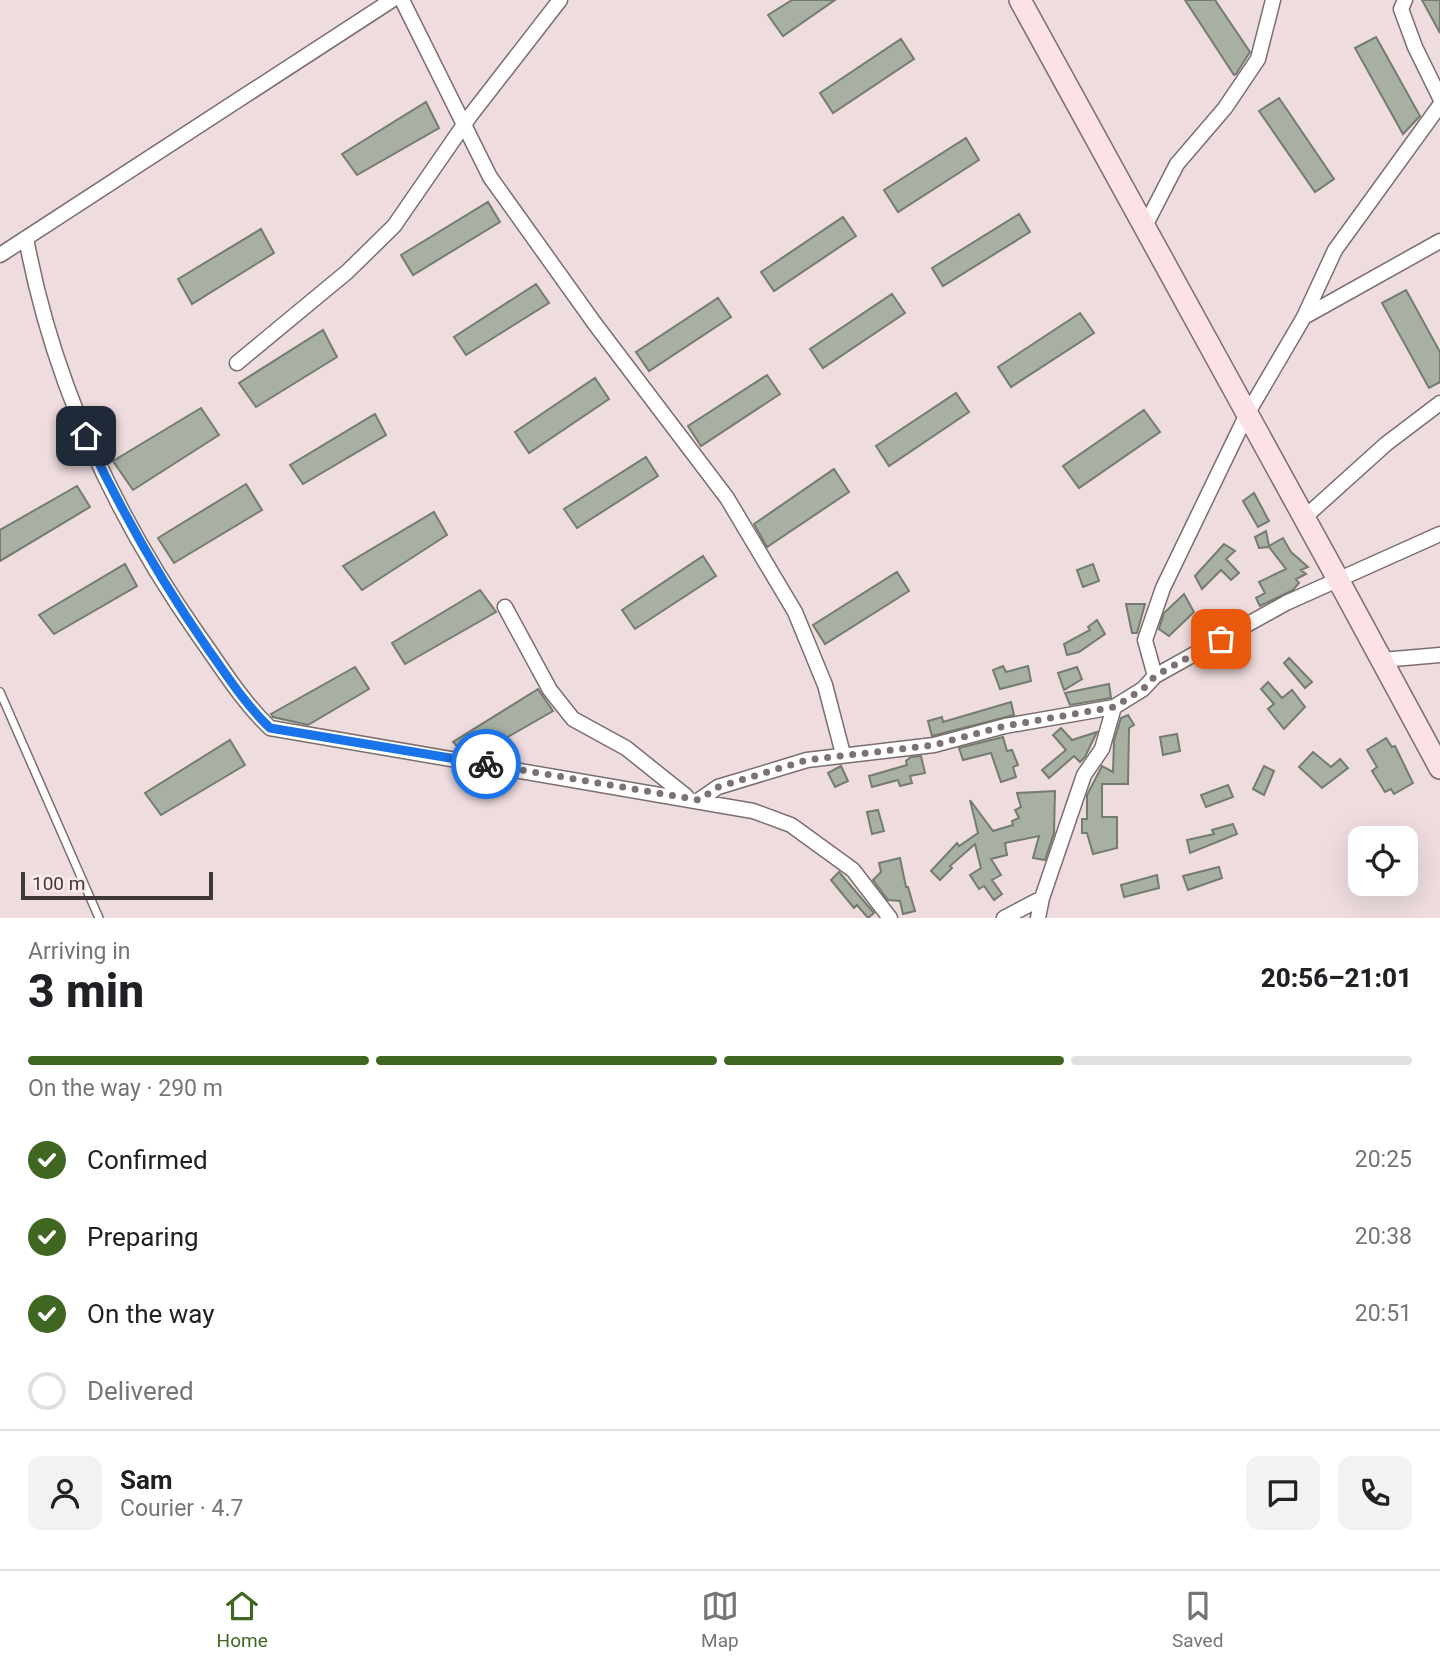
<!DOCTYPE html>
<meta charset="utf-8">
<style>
:root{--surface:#fff;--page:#f2f2f2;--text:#202124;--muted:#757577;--line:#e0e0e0;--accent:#3f6722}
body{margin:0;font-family:Roboto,sans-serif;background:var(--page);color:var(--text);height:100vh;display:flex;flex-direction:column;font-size:26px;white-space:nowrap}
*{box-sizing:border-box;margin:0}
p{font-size:23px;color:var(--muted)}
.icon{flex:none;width:38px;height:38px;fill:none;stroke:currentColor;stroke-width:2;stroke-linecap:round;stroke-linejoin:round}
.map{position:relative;height:918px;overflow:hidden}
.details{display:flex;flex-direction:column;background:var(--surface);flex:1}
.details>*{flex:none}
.tools{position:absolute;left:1348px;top:826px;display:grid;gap:14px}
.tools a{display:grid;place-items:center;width:70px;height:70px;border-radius:14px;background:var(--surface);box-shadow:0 7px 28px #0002;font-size:35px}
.scale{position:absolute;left:21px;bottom:18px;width:192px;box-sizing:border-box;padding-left:7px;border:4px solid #3f3839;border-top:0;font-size:19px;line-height:24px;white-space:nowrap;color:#3f3839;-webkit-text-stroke:5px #fbe9eb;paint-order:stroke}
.pin{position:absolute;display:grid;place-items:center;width:60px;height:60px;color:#fff;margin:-30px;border-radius:14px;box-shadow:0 4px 10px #0006}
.courier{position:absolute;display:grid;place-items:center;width:70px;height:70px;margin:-35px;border:5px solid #1a73e8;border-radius:50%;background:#fff;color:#222;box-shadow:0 2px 9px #0007}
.summary em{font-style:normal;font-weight:800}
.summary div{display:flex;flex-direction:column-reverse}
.summary{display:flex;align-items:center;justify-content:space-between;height:119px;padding:0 28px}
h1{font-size:46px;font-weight:800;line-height:52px}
.bar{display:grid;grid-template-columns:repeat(4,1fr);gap:10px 7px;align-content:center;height:84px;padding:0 28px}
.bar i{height:9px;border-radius:5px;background:var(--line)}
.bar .current{background:var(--accent)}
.bar p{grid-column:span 4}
.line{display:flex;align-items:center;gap:18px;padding:0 28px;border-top:2px solid var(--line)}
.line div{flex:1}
.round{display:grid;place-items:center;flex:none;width:74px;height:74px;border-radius:14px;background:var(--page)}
ol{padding:0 28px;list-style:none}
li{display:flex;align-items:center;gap:21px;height:77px}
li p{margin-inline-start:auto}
li .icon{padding:7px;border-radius:50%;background:var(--accent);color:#fff;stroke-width:4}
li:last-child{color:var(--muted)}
li i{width:38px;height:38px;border:4px solid var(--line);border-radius:50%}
.dock{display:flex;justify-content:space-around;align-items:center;height:98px;border-top:2px solid var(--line);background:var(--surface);font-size:19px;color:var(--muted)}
.dock a{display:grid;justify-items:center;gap:4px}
.dock .current{color:var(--accent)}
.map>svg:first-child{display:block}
.building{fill:#a8b0a4;stroke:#747c70;stroke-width:2}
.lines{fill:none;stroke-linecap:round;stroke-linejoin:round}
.service-casing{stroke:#7c6d6f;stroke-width:10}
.minor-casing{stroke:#7c6d6f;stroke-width:17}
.secondary-casing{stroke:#7c6d6f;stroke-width:24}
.service{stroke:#fff;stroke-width:7}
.minor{stroke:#fff;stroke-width:14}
.secondary{stroke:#fce2e7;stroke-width:21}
.done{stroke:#7c7173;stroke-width:7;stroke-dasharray:0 12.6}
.route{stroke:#1a73e8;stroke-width:9}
</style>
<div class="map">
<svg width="1440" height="918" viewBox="0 0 1440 918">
<rect width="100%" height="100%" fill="#eedcde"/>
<path class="building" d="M792,0H835L783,36L768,15Z
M1185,0H1215L1250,52L1236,74L1234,75Z
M1422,0H1440V33Z
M1376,37L1420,116L1403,134L1355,48Z
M901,39L914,59L833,113L820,93Z
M1279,98L1334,179L1315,192L1259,111Z
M426,102L439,128L357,175L342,154Z
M966,138L979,160L898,212L884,190Z
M488,202L500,222L413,275L401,255Z
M1019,214L1030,232L943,286L932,268Z
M843,217L856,236L774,291L761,272Z
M261,229L274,253L192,304L178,279Z
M536,284L549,303L466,355L454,337Z
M1406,290L1440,352V382L1429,388L1382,303Z
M892,294L905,313L823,368L810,349Z
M718,298L731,317L649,371L636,352Z
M1080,313L1094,333L1011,387L998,367Z
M323,330L337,357L256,407L239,383Z
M767,375L780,394L701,446L688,426Z
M595,378L609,399L529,453L515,432Z
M956,393L969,412L889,466L876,446Z
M201,408L219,435L133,490L113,461Z
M1144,410L1160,432L1079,488L1063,466Z
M375,414L386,435L303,484L290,465Z
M646,457L658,476L577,528L564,509Z
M834,469L849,492L767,547L754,524Z
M246,484L262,510L174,563L158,538Z
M77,486L90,507L0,561V530Z
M1254,493L1269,521L1258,527L1243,501Z
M434,512L447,535L362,590L343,566Z
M1266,531L1269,546L1283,538L1291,552L1308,567L1301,570L1306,574L1296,579L1299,583L1293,590L1260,606L1256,598L1265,593L1259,582L1286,569L1269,547L1259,548L1255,537Z
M1224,544L1235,551L1226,559L1239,573L1231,580L1221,570L1202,589L1195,576Z
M703,556L716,576L635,629L622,610Z
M125,564L137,586L54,634L39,615Z
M1093,564L1099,581L1083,587L1077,570Z
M897,572L909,591L825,644L813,625Z
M480,590L496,612L405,664L392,643Z
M1184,594L1194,612L1169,636L1159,629L1164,613Z
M1126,604H1145L1137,633H1132Z
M1097,620L1105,634L1079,652L1067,655L1064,644L1090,630L1088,627Z
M1289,658L1312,682L1305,688L1284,663Z
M1003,666L1006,672L1028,666L1031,681L1000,689L993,670Z
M355,667L369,689L308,725L273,717L271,714Z
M1077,667L1082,679L1064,690L1058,673Z
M1268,682L1282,698L1292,690L1305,707L1284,729L1268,709L1274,704L1261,689Z
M1109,684L1111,698L1070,705L1065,693Z
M538,689L553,711L478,754L462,751L453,742Z
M1011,702L1014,715L932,736L928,721L942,717L943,722Z
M1128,715L1134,725L1129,728L1128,784H1102V817H1117V848L1093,854L1087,833H1082V819H1087V795L1102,766L1113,772L1114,741L1121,718Z
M1061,728L1072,740L1097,732L1085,757L1080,762L1074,756L1049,778L1042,770L1066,750L1053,735Z
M1177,734L1180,751L1163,755L1160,737Z
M1003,737L1007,751L1012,750L1018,765L1013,767L1016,777L1001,782L991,753L963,760L959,748Z
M1386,738L1392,747L1395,746L1413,783L1394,794L1391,789L1385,792L1372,771L1377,767L1367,750Z
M230,740L245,765L161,815L145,793Z
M1313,752L1331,767L1340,759L1348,768L1322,788L1299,767Z
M921,756L925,773L910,776L912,783L900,786L898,780L872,787L869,776L907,765L906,761L911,757Z
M841,766L848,781L835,787L828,773Z
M1264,766L1274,771L1264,795L1253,789Z
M1228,785L1233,797L1206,807L1201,795Z
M1055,791L1054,833L1045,860L1033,858L1039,836L1005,843L1007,855L991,859L1001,875L992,880L1002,894L994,900L984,886L979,889L970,875L981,868L975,844L950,866L952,868L940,880L931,871L957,843L959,846L978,833L970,800L993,831L1013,825L1012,821L1019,818L1015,810L1021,807L1017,793Z
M878,810L884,831L872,834L867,812Z
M1233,824L1237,834L1190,853L1187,840L1214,834L1212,830Z
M900,858L906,887H908L915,911L903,914L900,901L888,900L873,880L881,872L879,863Z
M1219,867L1222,878L1188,890L1183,876Z
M839,872L874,913L868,918L857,905L854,908L831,880Z
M1157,875L1159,888L1124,897L1121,885Z"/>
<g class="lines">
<defs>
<path id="service" d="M0,692L99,918"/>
<path id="minor" d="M402,0L490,177L595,324L727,498L795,612L825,685L843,754
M1405,0L1401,9L1415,47L1440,98
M1145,226L1177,164L1225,108L1258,59L1273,0
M26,238C53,383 114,515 199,636C222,668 241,700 270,728L753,811L791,825L853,870L890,918
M0,255L392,0
M1304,317L1440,241
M237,363L347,272L394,226L470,116L560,0
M1305,517L1386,444L1440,403
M505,607L550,690L573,719L626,748L686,796
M1382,660L1440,655
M1155,676L1145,640L1163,588L1246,416L1304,317L1335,250L1440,105
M699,800L718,787L807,760L934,745L1005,726L1114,707
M1004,918L1042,898
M1038,918L1042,898L1084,775L1102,749L1114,707L1143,689L1155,676L1286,603L1440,534"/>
<path id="secondary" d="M1020,0C1161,256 1302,511 1440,768"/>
</defs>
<use href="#service" class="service-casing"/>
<use href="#minor" class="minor-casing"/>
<use href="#secondary" class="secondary-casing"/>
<use href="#service" class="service"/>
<use href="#minor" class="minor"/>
<use href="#secondary" class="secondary"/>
</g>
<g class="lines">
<path class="done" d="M486,764L699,800L718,787L807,760L934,745L1005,726L1114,707L1143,689L1155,676L1221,639"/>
<path class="route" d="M86,436C121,511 161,581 208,649C228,677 245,704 270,728L486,764"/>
</g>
</svg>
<div class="tools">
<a><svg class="icon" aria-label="locate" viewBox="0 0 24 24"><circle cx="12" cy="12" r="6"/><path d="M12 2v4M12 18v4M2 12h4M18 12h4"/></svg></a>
</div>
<div class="scale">100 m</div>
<div class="pin" style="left:1221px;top:639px;background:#ea580c"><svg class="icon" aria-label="bag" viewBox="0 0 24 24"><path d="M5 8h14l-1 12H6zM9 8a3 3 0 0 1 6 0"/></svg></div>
<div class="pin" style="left:86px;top:436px;background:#1f2937"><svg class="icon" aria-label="home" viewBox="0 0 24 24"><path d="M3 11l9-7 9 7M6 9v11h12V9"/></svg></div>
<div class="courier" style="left:486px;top:764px"><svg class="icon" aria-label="bike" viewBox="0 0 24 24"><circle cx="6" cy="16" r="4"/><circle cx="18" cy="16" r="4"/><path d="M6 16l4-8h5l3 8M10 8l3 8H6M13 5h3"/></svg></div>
</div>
<section class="details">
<div class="summary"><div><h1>3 min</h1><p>Arriving in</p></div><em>20:56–21:01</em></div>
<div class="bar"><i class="current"></i><i class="current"></i><i class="current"></i><i></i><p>On the way · 290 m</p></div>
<ol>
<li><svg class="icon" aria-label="check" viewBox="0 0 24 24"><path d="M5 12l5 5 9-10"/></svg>Confirmed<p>20:25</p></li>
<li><svg class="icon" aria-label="check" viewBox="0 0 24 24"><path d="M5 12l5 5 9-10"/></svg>Preparing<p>20:38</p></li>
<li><svg class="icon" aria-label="check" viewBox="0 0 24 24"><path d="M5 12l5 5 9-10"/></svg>On the way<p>20:51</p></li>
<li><i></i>Delivered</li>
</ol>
<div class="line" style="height:126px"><a class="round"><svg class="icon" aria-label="person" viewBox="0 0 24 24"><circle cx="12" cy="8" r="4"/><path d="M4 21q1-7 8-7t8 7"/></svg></a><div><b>Sam</b><p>Courier · 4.7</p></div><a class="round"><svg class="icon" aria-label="chat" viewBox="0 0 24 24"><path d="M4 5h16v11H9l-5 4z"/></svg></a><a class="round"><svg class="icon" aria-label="phone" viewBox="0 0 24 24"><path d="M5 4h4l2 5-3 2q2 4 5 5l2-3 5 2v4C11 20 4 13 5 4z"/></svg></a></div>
</section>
<nav class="dock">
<a class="current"><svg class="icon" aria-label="home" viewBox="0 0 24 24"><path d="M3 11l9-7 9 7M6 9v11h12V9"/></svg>Home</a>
<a><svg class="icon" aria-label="map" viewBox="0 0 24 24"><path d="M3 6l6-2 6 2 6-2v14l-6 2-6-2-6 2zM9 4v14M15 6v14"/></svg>Map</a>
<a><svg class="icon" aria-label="saved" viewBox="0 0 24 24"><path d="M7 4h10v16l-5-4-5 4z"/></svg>Saved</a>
</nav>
